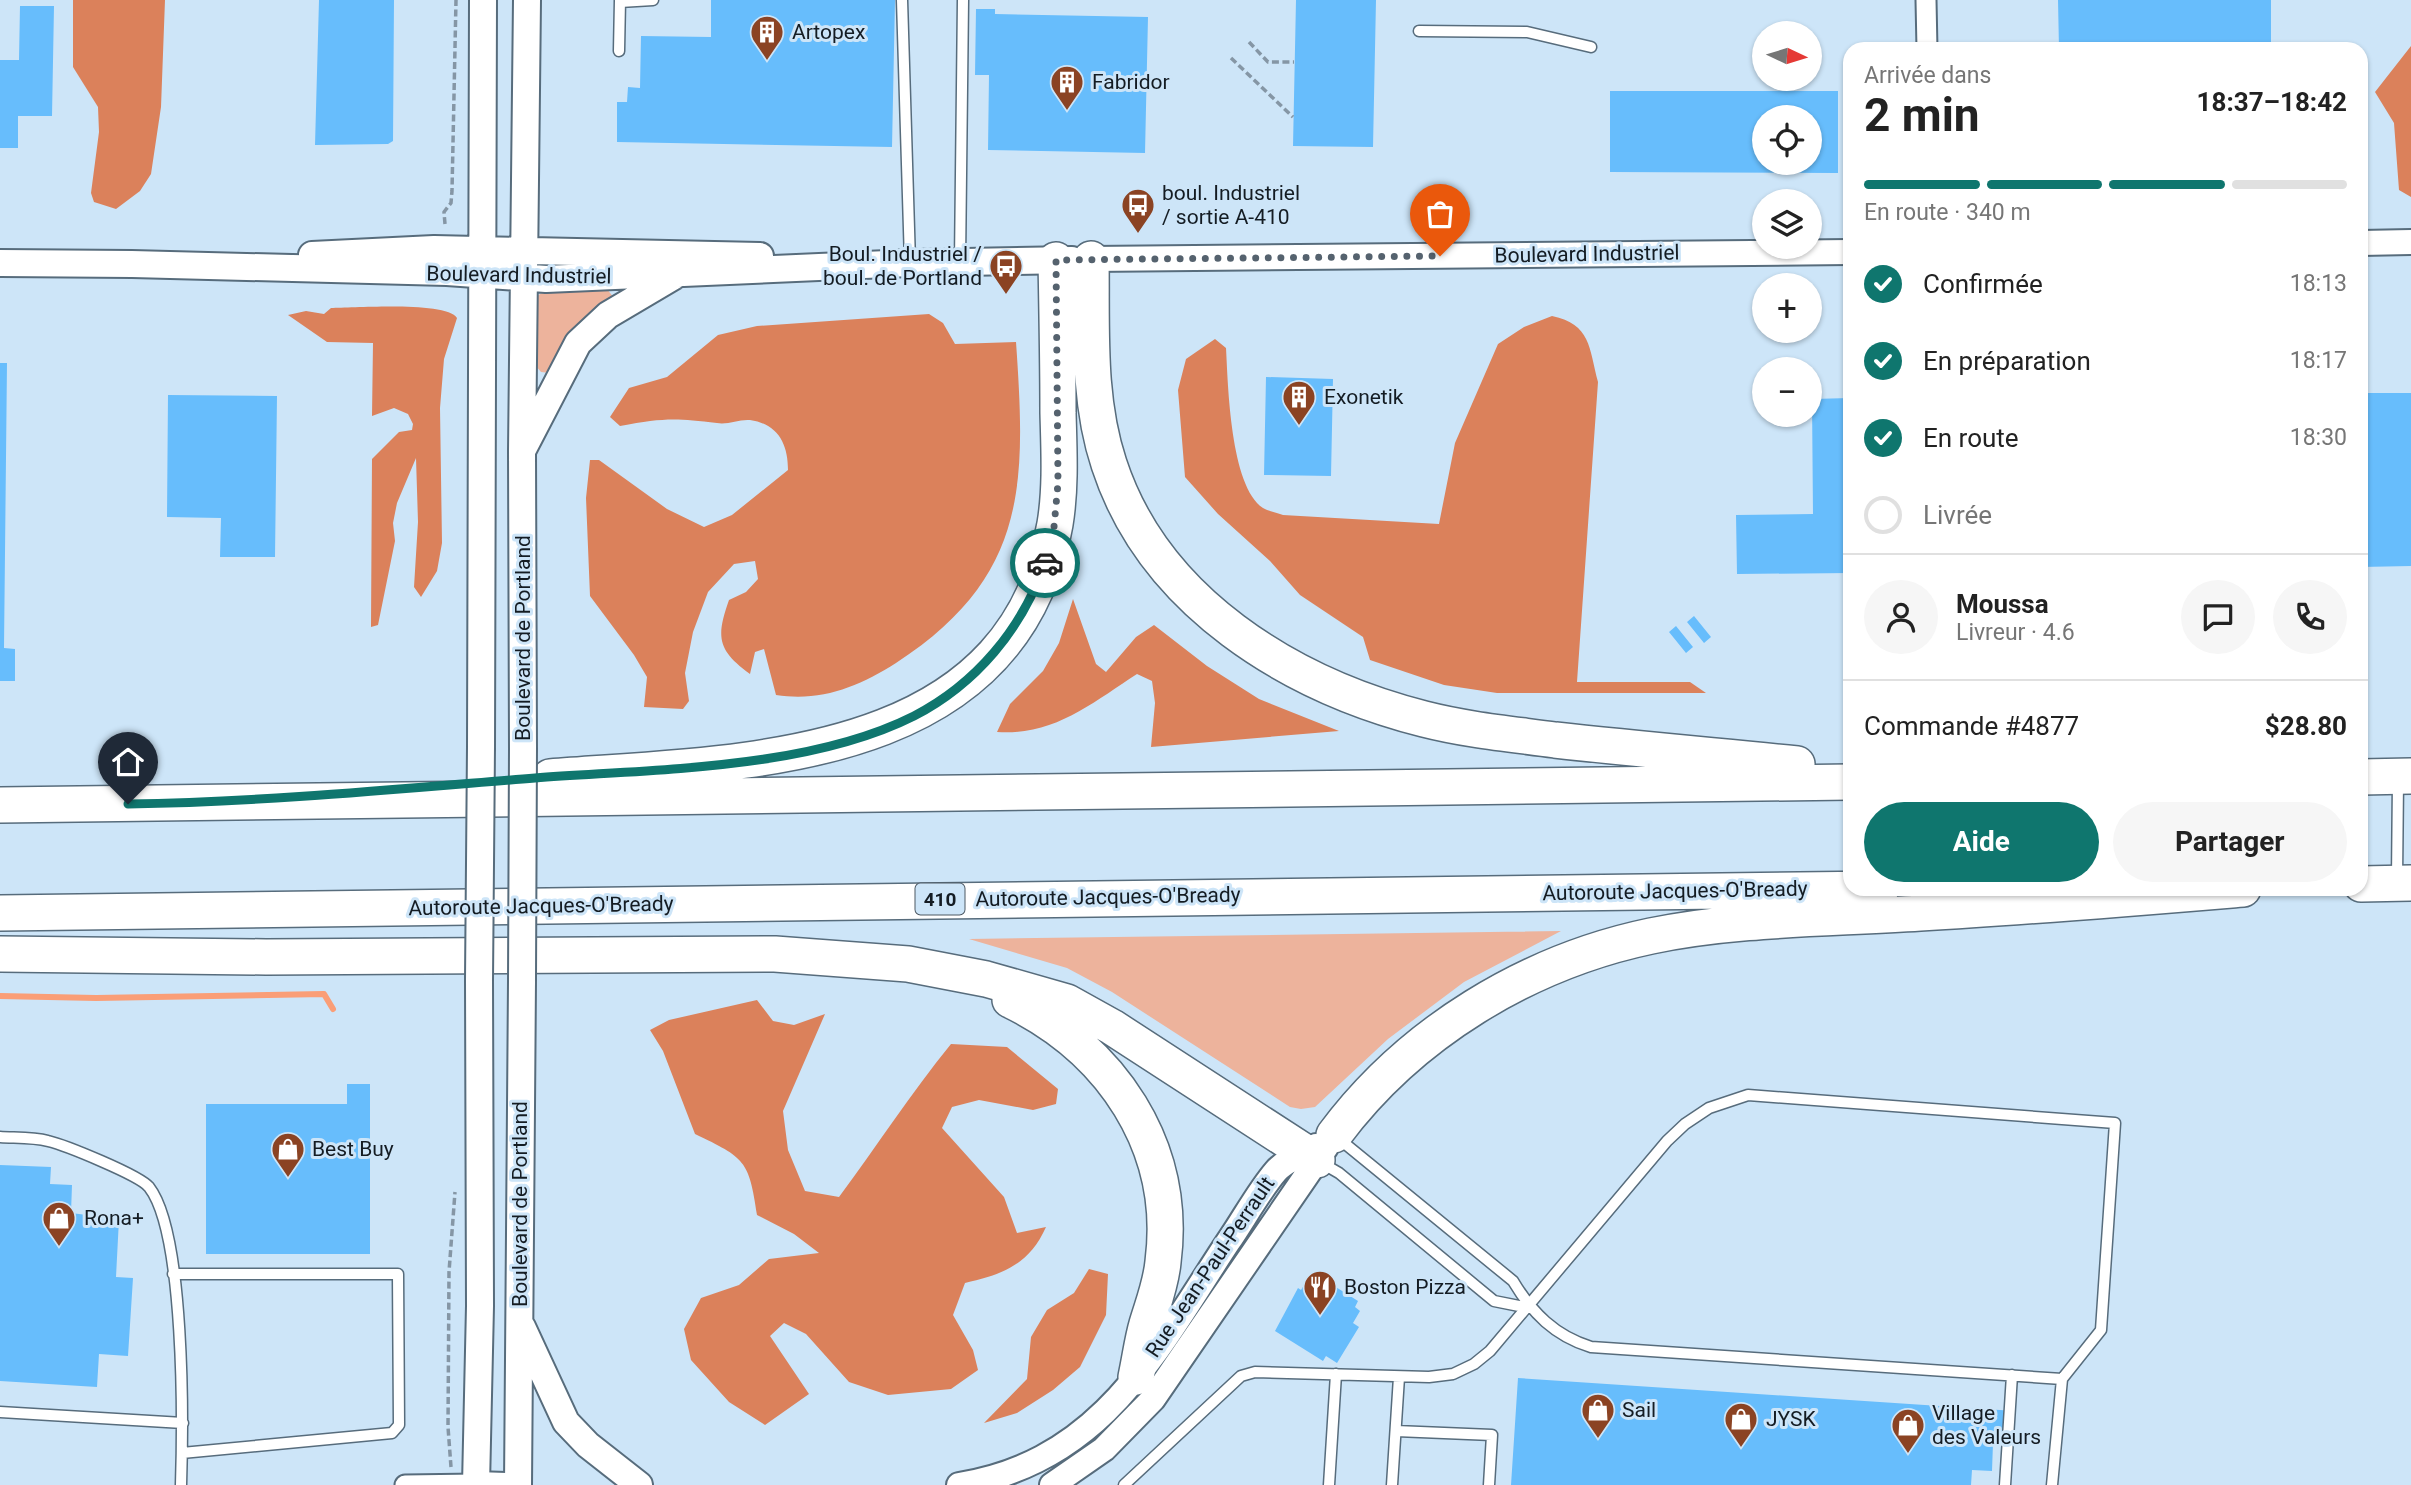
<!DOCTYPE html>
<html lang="fr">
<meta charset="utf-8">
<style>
:root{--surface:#fff;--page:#f6f6f6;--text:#222;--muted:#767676;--line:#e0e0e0;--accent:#0f766e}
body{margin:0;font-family:Roboto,sans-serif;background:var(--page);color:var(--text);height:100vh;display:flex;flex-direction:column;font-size:26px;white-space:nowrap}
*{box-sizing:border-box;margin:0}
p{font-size:23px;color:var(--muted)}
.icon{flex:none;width:38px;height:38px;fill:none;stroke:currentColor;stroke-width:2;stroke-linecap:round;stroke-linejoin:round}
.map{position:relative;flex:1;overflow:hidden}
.panel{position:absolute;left:1843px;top:42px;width:525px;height:854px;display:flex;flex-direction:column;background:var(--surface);border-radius:21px;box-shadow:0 2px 5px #0004}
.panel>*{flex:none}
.needle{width:46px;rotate:94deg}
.controls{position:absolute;left:1752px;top:21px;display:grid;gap:14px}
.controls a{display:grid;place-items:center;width:70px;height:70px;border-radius:50%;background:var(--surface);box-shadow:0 2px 5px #0004;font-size:35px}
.pin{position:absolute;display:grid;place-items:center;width:60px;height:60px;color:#fff;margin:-72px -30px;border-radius:50% 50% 50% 0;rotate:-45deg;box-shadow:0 0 7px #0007}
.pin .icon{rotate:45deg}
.courier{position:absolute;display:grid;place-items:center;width:70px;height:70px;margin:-35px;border:5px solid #0f766e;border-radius:50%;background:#fff;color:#222;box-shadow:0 2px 9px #0007}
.summary em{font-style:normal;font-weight:700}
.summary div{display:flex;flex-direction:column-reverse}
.summary{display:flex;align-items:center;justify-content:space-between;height:119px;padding:0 21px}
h1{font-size:46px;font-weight:700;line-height:52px}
.bar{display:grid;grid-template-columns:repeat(4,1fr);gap:10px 7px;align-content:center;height:84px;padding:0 21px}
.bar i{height:9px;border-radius:5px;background:var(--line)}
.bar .current{background:var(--accent)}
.bar p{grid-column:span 4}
.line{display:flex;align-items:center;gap:18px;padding:0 21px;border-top:2px solid var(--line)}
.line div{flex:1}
.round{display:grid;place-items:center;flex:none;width:74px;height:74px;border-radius:37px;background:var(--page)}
ol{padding:0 21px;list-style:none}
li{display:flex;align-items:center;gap:21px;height:77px}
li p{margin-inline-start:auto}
li .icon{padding:7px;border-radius:50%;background:var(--accent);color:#fff;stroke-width:4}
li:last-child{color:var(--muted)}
li i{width:38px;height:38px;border:4px solid var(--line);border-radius:50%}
.primary-button{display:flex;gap:14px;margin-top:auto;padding:14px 21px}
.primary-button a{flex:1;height:80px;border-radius:42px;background:var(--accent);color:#fff;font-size:28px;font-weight:700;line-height:80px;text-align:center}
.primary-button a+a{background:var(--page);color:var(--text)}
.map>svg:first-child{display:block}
.green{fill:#edb39c}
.forest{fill:#db815b}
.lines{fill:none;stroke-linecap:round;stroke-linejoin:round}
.stream{stroke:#fa9e77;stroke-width:6}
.building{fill:#67bdfc;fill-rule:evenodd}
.service-casing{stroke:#576c7c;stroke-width:13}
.minor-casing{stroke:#576c7c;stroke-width:23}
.tertiary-casing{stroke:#576c7c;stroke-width:28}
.secondary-casing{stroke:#576c7c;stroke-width:30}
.motorway-casing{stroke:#576c7c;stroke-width:38}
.path{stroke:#8596a5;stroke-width:3.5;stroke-dasharray:7 3.5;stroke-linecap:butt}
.service{stroke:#fff;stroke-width:10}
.minor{stroke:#fff;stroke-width:19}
.tertiary{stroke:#fff;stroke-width:24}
.secondary{stroke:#fff;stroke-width:26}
.motorway{stroke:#fff;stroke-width:35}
.secondary-bridge-casing{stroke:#576c7c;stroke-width:30;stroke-linecap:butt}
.secondary-bridge{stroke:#fff;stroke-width:26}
.done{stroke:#55626e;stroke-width:7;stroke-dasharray:0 12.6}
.route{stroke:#0f766e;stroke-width:9}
.labels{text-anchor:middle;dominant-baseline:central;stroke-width:6;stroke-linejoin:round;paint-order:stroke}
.shield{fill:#cde5f8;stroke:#4c5863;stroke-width:2}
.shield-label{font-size:19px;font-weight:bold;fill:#141c23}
.poi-label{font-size:21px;fill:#141c23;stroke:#cde5f8;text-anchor:start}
.street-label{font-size:21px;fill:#141c23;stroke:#cde5f8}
</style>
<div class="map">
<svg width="2411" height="1485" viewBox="0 0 2411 1485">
<rect width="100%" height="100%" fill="#cde5f8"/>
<path class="green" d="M607,289L614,298L550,373L541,372L536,366L537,296L545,291Z
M1561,931L1464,982L1388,1039L1315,1107L1301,1109L1290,1107L1112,992L1067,968L969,939Z"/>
<path class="forest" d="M73,0H165L161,107L151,174L140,191L116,209L94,202L91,193L99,132L98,107L73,67Z
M2411,46V197L2399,190L2394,123L2375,92Z
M331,308C354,308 447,301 457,318L444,359L440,408L442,543L437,571L421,597L414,587L418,522L416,458L397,503L393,523L395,541L378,625L371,627L372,459L399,432L412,430L413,424L408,414L394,408L372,416L373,343L327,342L288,315L306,311L324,314Z
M929,314L943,323L955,344L1016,342C1026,485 1028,577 896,663C858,687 821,702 776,695L764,649L755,652L750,674C717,650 716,637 729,600L746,592L758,579L755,561L734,564L708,592L693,632L685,673L689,701L683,709L644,707L647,677L634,655L590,596L586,498L590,460H599L667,509L704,527L732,515L788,470C788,444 778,424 750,420C739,419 728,425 717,423C675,418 663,418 620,426L610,417L629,388L667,377L718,335L757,326Z
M1552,316C1591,324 1589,348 1598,382L1577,682H1690L1706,693H1497L1444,685L1370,660L1363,637L1300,595L1270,561L1218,514L1185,477L1178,390L1186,359L1215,339L1226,348C1228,384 1230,486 1263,508C1268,511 1277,513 1283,515L1439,524L1455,443L1498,344L1524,327Z
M1073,599L1096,664L1106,672L1136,637L1154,625L1207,666L1259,699L1339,731L1151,747L1155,703L1152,681L1137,674C1092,703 1054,736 997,732L1010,704L1043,671L1059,643Z
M757,1000L773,1021L794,1025L825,1014L783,1111L788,1150L805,1191L839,1197C877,1146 911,1093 951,1044L1007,1047L1058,1089L1056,1104L1033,1110L979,1100L952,1107L942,1128L1004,1197L1017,1233L1046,1227C1029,1265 1003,1274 965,1283L953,1315L973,1350L978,1370L951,1389L888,1395L849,1382L806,1334L784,1323L770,1336L809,1394L765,1425L729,1402L691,1360L684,1329L701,1298L739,1285L769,1259L819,1253L794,1234L757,1215C749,1160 745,1158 695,1134L663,1051L650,1030L669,1020Z
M1089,1269L1108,1274L1106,1315L1080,1367L1053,1390L1017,1413L984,1423L1027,1379L1031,1337L1047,1310L1074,1293Z"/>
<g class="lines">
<path class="stream" d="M0,996L96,998L324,994L333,1009"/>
</g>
<path class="building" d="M319,0H394L393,141L388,144L315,145Z
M711,0H895L892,147L617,142V102H627L628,87L640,88L641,36L711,37Z
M1296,0H1376L1373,147L1293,146Z
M2058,0H2271V49H2059Z
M20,6H54L52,116H18V148H0V60H19Z
M976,9H995V14L1148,17L1145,153L988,150L989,75H975Z
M1610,91H1838V173L1610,172ZM1764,117H1810V163H1764Z
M0,363H7L4,648L15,649V681H0Z
M1266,377L1333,379L1331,476L1264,475Z
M2361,393H2411V566L2361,567Z
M168,395L277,396L275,557H220L221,518L167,517Z
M1850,398V573L1737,574L1736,515L1813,514L1812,399Z
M1694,616L1711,637L1704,643L1687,622Z
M1676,626L1693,647L1686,653L1669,632Z
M347,1084H370V1254H206V1104H347Z
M0,1165L51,1167L50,1184L72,1185L71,1213L119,1219L116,1277L133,1278L128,1356L99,1354L97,1387L0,1381Z
M1312,1272L1358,1301L1355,1307L1360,1311L1353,1323L1359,1327L1337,1363L1326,1356L1323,1361L1275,1331L1298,1288L1301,1290Z
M1518,1378L2015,1411L2012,1444L1993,1443L1992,1471L1972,1470L1971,1485H1511Z"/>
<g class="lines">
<defs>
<path id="service" d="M902,0L910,262
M620,2L653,0
M1419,31L1527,32L1591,47
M619,51L620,0
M960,262L963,0
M2397,878L2398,781
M0,1137C15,1138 33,1137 48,1141C65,1145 139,1175 149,1187C185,1233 183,1423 181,1485
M1320,1162L1339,1173L1494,1301L1529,1308
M173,1274H398L399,1425L392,1433L182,1453
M0,1412L183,1423
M1396,1431L1492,1435L1489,1485
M1124,1485L1241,1376L1255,1372L1429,1377L1453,1374L1474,1364L1490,1351L1667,1141L1685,1124L1709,1108L1748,1095L2115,1123L2101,1330L2062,1379L1591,1347C1555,1336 1532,1313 1513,1281L1338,1138
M1329,1485L1336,1374
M1392,1485L1399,1377
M2005,1485L2012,1375
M2052,1485L2062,1379"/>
<path id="minor" d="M1926,0L1927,49
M405,1485L476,1484"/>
<path id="tertiary" d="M2361,243L2411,242
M1091,259L1850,252
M476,1484L506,1485
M959,1485C1102,1462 1156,1351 1228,1242C1244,1219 1258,1192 1276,1171C1285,1161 1303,1153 1316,1146
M1052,1485L1104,1449L1153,1399L1326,1147"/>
<path id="secondary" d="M312,255L434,249L760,256
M0,263L132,264L447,272L546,279L910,263L1072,260
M523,449L578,343L608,315L674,276
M481,747L483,0
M523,748L522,451L527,0
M522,1327L566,1422L588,1445L639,1485
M476,1485L480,1306L479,980
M518,1485L522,981"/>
<path id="motorway" d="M1091,259C1092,327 1087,398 1109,464C1154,602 1290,685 1424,719C1467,730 1511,734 1555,740C1636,749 1717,756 1797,764
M550,777C740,762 1013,767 1055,524C1061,488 1059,450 1058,413C1058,362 1057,311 1056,260
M2361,777L2411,776
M0,805L1850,782
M2361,884L2411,883
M0,913L1881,889
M0,954L266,957L775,954L908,964L986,979L1067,1002L1112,1027L1317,1160
M1010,1000C1111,1049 1178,1146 1163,1262C1161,1284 1153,1304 1147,1324C1142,1341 1140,1359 1136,1377
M1334,1135C1410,1033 1527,962 1651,936C1738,918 1831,919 1920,913C2028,907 2135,898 2243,889"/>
</defs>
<use href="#service" class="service-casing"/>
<use href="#minor" class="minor-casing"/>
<use href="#tertiary" class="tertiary-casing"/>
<use href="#secondary" class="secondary-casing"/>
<use href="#motorway" class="motorway-casing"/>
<path class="path" d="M1249,42L1268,62H1294
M1231,58L1293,117
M445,224L444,212L451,203L452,191L456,0
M451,1467L448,1427L449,1272L455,1192"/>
<use href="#service" class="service"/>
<use href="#minor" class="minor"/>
<use href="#tertiary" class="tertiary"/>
<use href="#secondary" class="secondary"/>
<use href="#motorway" class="motorway"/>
<defs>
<path id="secondary-bridge" d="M479,980L481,747
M522,981L523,748"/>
</defs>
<use href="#secondary-bridge" class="secondary-bridge-casing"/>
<use href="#secondary-bridge" class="secondary-bridge"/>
</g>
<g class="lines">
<path class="done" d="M1045,563L1054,527L1058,483L1056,260L1440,256"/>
<path class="route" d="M128,804C264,802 399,789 535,778C652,769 807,770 914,716C976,684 1022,629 1045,563"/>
</g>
<defs>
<symbol id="building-pin" viewBox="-11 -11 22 30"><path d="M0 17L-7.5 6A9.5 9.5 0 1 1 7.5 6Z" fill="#8b4323" stroke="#cde5f8"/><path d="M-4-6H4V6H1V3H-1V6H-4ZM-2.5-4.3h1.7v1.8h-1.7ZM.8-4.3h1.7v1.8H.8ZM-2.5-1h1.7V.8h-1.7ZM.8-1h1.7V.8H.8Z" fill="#fff"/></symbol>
<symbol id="bus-pin" viewBox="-11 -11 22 30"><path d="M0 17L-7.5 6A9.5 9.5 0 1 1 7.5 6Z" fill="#8b4323" stroke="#cde5f8"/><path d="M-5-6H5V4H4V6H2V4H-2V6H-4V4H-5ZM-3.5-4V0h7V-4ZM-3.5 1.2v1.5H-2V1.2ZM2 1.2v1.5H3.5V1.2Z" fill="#fff"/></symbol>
<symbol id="shop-pin" viewBox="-11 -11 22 30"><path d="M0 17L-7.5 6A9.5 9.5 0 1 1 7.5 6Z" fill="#8b4323" stroke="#cde5f8"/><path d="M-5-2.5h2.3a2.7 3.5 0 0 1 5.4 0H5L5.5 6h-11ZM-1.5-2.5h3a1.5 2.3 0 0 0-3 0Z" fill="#fff"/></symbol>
<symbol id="restaurant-pin" viewBox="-11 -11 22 30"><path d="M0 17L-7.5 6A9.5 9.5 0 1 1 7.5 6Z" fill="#8b4323" stroke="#cde5f8"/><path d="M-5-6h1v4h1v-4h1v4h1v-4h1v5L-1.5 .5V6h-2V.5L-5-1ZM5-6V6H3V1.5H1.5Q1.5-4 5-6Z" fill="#fff"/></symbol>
</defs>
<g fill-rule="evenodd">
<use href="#building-pin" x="748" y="13" width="38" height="52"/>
<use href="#building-pin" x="1048" y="63" width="38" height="52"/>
<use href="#bus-pin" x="1119" y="186" width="38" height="52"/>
<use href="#bus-pin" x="987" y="247" width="38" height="52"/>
<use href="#building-pin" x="1280" y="378" width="38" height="52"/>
<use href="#shop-pin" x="269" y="1130" width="38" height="52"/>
<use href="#shop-pin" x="40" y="1199" width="38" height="52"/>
<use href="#restaurant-pin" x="1301" y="1268" width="38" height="52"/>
<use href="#shop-pin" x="1579" y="1391" width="38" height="52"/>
<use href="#shop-pin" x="1722" y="1400" width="38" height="52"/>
<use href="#shop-pin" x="1889" y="1406" width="38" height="52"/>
</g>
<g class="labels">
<rect class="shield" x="915.5" y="883.5" width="49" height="31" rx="5"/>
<g class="shield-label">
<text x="940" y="899">410</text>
</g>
<g class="poi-label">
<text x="792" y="32">Artopex</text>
<text x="1092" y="82">Fabridor</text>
<text x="1162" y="193">boul. Industriel<tspan x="1162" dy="24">/ sortie A-410</tspan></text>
<text x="982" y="254" text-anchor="end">Boul. Industriel /<tspan x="982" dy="24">boul. de Portland</tspan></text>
<text x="1324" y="397">Exonetik</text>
<text x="312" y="1149">Best Buy</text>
<text x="84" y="1218">Rona+</text>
<text x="1344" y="1287">Boston Pizza</text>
<text x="1622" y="1410">Sail</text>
<text x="1932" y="1413">Village<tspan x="1932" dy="24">des Valeurs</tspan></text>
<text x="1766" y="1419">JYSK</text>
</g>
<g class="street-label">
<text transform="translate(1587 254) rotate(-1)">Boulevard Industriel</text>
<text transform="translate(519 275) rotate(1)">Boulevard Industriel</text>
<text transform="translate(523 638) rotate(-90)">Boulevard de Portland</text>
<text transform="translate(1675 891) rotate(-1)">Autoroute Jacques-O'Bready</text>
<text transform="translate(1108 897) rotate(-1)">Autoroute Jacques-O'Bready</text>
<text transform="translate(541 906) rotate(-1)">Autoroute Jacques-O'Bready</text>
<text transform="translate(520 1204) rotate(-90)">Boulevard de Portland</text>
<text transform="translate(1210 1267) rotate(-56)">Rue Jean-Paul-Perrault</text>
</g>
</g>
</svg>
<div class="controls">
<a><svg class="needle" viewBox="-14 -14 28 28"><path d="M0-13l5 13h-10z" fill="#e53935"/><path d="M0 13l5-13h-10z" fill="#767676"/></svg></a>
<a><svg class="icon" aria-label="locate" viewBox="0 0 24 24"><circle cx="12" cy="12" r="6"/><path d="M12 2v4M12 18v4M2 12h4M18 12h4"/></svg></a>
<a><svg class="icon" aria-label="layers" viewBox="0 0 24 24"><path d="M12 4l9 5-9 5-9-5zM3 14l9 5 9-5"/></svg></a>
<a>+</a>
<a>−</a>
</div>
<div class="pin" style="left:1440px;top:256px;background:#ea580c"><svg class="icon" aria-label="bag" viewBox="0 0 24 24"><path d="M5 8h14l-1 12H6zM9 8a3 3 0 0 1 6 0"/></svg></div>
<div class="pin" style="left:128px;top:804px;background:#1f2937"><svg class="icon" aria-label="home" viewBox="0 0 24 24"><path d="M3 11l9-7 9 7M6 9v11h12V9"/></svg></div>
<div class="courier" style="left:1045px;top:563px"><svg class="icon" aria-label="car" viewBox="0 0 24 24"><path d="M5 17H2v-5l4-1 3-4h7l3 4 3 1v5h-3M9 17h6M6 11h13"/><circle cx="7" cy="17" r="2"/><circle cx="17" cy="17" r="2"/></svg></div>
<section class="panel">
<div class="summary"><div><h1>2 min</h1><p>Arrivée dans</p></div><em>18:37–18:42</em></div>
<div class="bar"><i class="current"></i><i class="current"></i><i class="current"></i><i></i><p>En route · 340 m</p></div>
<ol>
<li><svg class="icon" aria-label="check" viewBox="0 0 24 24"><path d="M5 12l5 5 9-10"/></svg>Confirmée<p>18:13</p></li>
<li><svg class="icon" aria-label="check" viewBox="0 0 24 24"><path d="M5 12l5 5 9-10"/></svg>En préparation<p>18:17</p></li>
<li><svg class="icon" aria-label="check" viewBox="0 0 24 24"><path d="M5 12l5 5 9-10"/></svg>En route<p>18:30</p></li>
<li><i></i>Livrée</li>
</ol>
<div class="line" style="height:126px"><a class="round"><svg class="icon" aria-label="person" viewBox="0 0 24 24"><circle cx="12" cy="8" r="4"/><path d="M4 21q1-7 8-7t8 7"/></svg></a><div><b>Moussa</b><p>Livreur · 4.6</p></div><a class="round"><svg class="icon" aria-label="chat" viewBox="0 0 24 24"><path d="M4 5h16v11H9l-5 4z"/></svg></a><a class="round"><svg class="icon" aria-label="phone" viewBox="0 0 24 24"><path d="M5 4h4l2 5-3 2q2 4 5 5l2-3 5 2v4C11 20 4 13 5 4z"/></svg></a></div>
<div class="line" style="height:91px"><div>Commande #4877</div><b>$28.80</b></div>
<div class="primary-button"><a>Aide</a><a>Partager</a></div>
</section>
</div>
